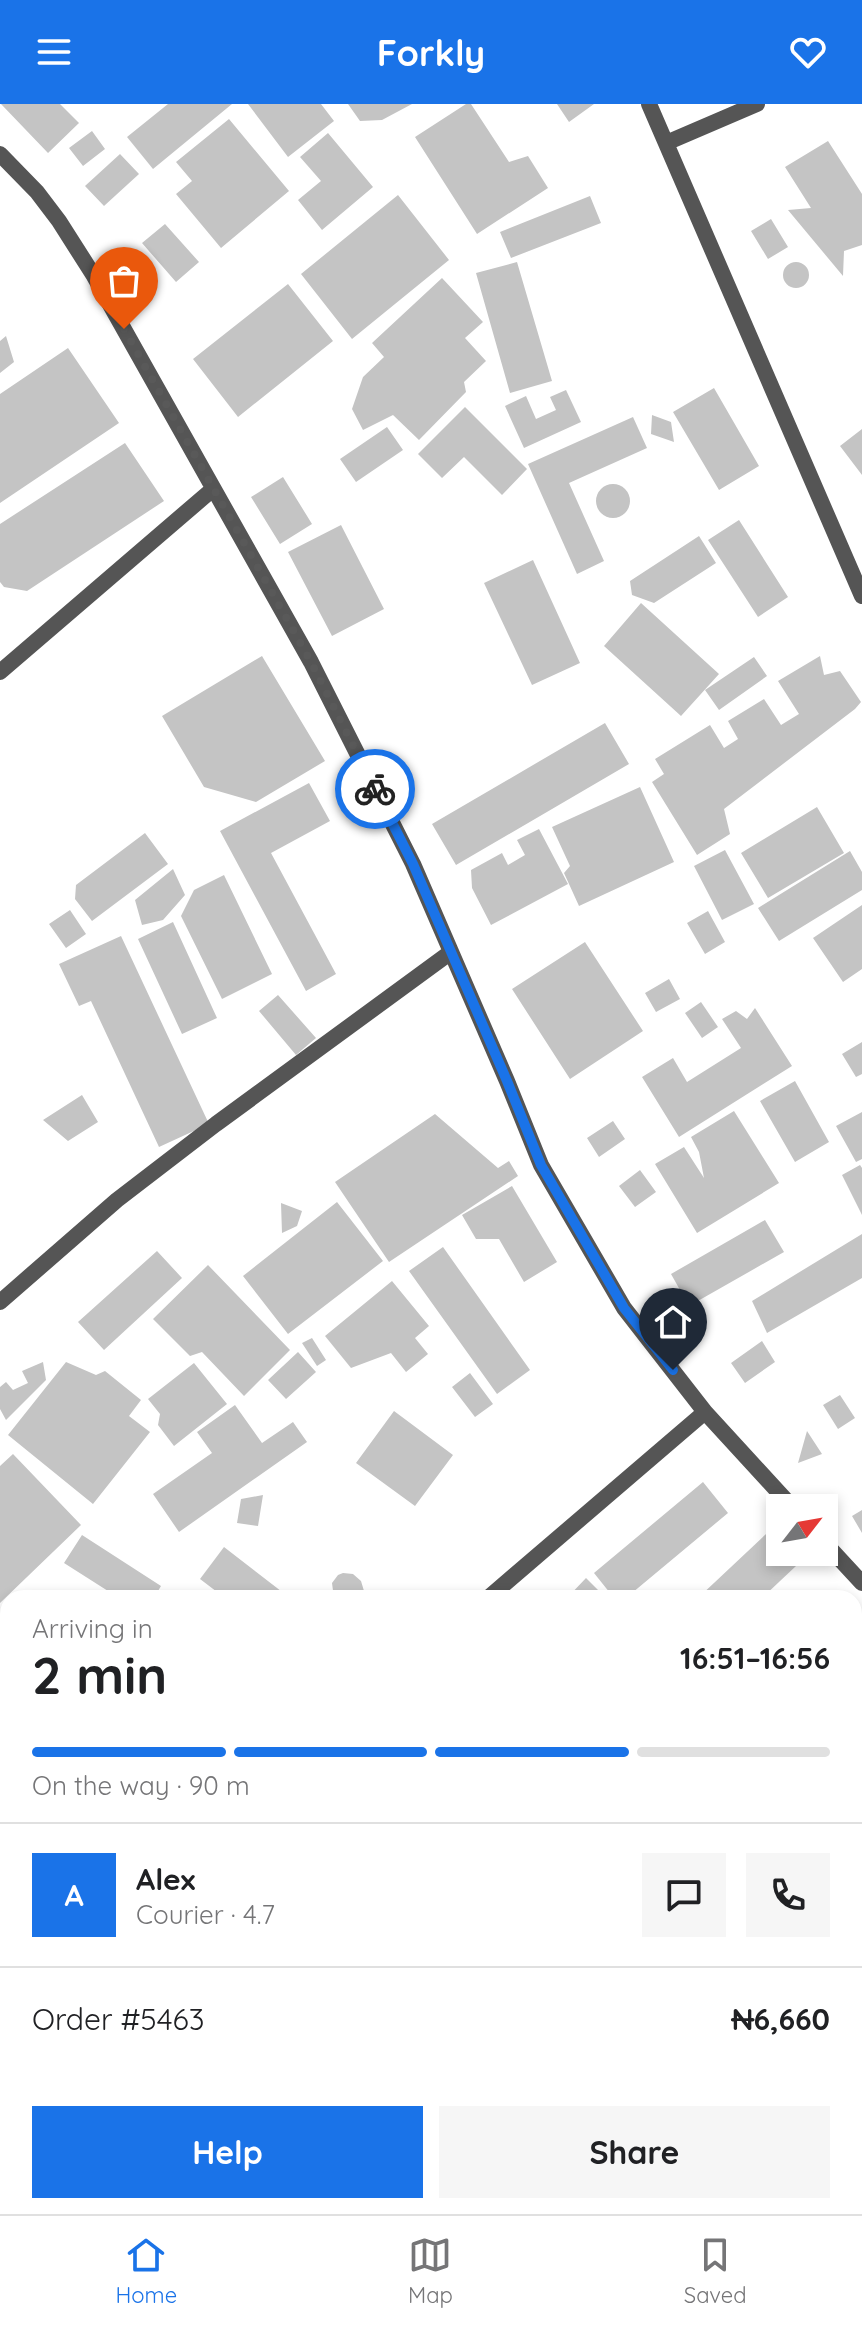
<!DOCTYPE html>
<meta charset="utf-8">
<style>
:root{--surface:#fff;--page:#f6f6f6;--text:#202124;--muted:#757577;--line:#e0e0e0;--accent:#1a73e8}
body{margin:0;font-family:Quicksand,sans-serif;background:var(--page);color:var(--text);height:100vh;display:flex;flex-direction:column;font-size:30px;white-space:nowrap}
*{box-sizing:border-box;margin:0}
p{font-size:26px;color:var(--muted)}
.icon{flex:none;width:44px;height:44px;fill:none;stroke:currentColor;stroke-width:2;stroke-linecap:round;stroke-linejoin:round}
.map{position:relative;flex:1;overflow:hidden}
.details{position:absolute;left:0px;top:1486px;width:862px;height:624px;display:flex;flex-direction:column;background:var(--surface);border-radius:24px 24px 0 0;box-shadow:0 4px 12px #0003}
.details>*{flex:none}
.needle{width:52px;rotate:59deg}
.buttons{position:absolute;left:766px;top:1390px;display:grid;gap:16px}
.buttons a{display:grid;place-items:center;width:72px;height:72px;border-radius:0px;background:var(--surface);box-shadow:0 4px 12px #0003;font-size:40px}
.pin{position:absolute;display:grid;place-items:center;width:68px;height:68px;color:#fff;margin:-82px -34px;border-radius:50% 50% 50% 0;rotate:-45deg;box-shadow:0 0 8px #0007}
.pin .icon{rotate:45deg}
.courier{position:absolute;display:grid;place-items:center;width:80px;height:80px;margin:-40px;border:6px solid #1a73e8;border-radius:50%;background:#fff;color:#222;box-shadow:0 2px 10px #0007}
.head em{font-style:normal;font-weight:700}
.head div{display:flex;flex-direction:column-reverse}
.head{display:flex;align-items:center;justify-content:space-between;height:136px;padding:0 32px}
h1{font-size:52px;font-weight:700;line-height:60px}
.bar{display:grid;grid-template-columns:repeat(4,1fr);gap:12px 8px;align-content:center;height:96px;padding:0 32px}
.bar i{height:10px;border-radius:6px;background:var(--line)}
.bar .active{background:var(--accent)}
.bar p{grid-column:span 4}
.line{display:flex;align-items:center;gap:20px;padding:0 32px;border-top:2px solid var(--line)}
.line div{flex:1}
.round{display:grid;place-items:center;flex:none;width:84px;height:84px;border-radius:0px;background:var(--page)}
.primary-button{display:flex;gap:16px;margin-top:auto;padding:16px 32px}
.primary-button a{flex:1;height:92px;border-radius:0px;background:var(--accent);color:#fff;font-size:32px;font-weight:700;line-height:92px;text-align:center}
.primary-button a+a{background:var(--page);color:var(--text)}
header{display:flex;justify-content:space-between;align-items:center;height:104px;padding:0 32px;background:var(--accent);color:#fff;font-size:36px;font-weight:700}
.menu{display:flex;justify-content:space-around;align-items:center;height:112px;border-top:2px solid var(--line);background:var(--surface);font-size:22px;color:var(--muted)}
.menu a{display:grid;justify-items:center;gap:4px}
.menu .active{color:var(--accent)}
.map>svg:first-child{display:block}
.building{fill:#c4c4c4}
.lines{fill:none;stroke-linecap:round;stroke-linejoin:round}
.street{stroke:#555;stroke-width:16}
.done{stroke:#595959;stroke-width:8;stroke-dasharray:0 14.4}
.route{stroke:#1a73e8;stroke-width:10}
</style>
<header><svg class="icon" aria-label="menu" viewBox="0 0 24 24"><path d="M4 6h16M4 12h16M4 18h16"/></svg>Forkly<svg class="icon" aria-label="heart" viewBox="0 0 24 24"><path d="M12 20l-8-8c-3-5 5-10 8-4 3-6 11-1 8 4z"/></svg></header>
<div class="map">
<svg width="862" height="2110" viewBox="0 0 862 2110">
<rect width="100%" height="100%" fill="#fff"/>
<path class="building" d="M1,0H60L79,19L48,49Z
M168,0H232L153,65L127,33Z
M248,0H321L334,17L288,53Z
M348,0H412L382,16L360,17Z
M466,0H471L509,58L528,52L548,84L477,130L415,33Z
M557,0H594L569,18Z
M229,15L289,87L221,144L176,90L192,77L176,58Z
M92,27L105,45L83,62L69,44Z
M328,29L373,83L322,126L298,96L321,77L300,53Z
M828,37L862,90V141L844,147L843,172L788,106L811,104L785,63Z
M120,50L139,70L104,102L85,82Z
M398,91L449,156L352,235L301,170Z
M590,92L601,119L511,154L500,128Z
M771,115L788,143L768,155L751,127Z
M165,120L199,158L176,178L142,139Z
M517,158L552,277L510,289L476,169Z
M783 171a13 13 0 1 1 26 0a13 13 0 1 1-26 0Z
M442,174L483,218L465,234L486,257L464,278L466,288L419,336L393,311L363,326L352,305L363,273L384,253L372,239Z
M288,180L333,237L238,313L193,255Z
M6,232L14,258L0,269V237Z
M68,244L119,319L0,399V290Z
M714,284L759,362L719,386L673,308Z
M566,286L581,318L524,344L505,302L526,292L536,315L556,306L550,293Z
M465,303L527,365L502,391L464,353L442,374L418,350Z
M652,311L671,318L674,338L651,330Z
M633,313L647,344L569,379L604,457L577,470L528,360Z
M387,323L403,346L356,378L340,355Z
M862,325V371L840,342Z
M125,339L164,397L27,487L4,483L0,478V420Z
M283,373L312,420L280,440L251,393Z
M596 397a17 17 0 1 1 34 0a17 17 0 1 1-34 0Z
M739,416L788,493L758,513L708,436Z
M341,421L384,505L332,532L288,448Z
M699,432L716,459L654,499L632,491L630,477Z
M533,456L580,559L532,581L484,479Z
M641,499L719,570L681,612L604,542Z
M262,552L325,657L256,698L204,683L162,612Z
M820,552L824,571L840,567L861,598L855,605L724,705L730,730L697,751L652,678L664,670L655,655L710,621L724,644L738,635L728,617L764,595L781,621L799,610L778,577Z
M754,553L767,572L719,606L705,586Z
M605,619L629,660L456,761L432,720Z
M309,679L330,717L271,749L336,870L306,887L220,727Z
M640,683L674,758L579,802L564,769L570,762L552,723Z
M817,703L844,749L768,794L741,749Z
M539,725L568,780L491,821L472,784L471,766L502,749L508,761L525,751L517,736Z
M145,729L168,760L92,817L75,795L76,781Z
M725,746L754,800L722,816L694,762Z
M850,747L862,768V786L779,837L758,804Z
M173,765L185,791L163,816L142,821L135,796Z
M224,771L272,870L222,895L181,812L194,786Z
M862,801V865L843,878L813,834Z
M70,806L86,830L66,844L49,820Z
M708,807L725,838L705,850L687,819Z
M173,818L217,914L182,930L138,835Z
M121,832L209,1020L159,1043L91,897L79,902L59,860Z
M585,838L643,927L570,975L512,885Z
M669,875L680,895L656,908L645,889Z
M278,891L316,934L296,951L259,907Z
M701,898L718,923L702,934L685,909Z
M755,904L792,962L679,1033L642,973L673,954L687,978L741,944L722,915L736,907L747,915Z
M862,938V970L856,973L842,950Z
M795,977L829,1038L795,1058L760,997Z
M82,991L98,1018L68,1037L43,1016Z
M734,1007L779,1079L697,1129L655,1060L684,1043L704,1074L699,1048L691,1033Z
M862,1008V1055L856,1058L836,1022Z
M435,1010L498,1064L509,1057L518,1072L389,1158L335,1078Z
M613,1017L625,1035L599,1053L587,1034Z
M860,1061L862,1064V1111L842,1071Z
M640,1066L656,1088L635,1103L619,1082Z
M512,1082L557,1158L524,1178L499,1135H476L462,1111Z
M337,1098L383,1157L288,1230L243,1172Z
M281,1099L302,1107L297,1122L282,1129Z
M765,1116L784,1148L689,1202L671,1170Z
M862,1130V1174L767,1229L752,1197Z
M443,1143L530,1266L497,1290L409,1167Z
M157,1147L182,1174L104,1246L78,1218Z
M208,1161L290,1246L244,1292L202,1248L190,1252L153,1215Z
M392,1177L429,1222L415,1234L428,1250L406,1268L391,1249L351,1264L325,1232Z
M312,1234L326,1256L317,1262L302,1239Z
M762,1237L775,1258L745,1279L731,1259Z
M298,1248L316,1268L286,1295L268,1276Z
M43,1258L46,1276L6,1316L0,1305V1283L6,1278L13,1286L28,1279L22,1267Z
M66,1258L96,1271L105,1267L141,1296L129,1312L150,1328L93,1400L8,1331Z
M194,1259L227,1300L174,1342L158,1321L160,1310L148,1295Z
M470,1269L493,1300L475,1313L452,1283Z
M840,1291L855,1314L838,1325L823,1301Z
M235,1301L262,1339L293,1318L307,1338L179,1428L153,1390L212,1349L197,1328Z
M394,1307L453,1351L415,1402L356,1359Z
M807,1327L822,1350L798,1359Z
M13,1350L81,1421L0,1499V1362Z
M703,1378L728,1409L626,1494H614L594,1469Z
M263,1391L258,1422L237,1419L241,1395Z
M862,1406V1429L852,1412Z
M766,1430L780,1448L796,1462L762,1494H698Z
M82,1431L161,1482L154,1494H119L64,1459Z
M224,1443L290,1494H225L200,1475Z
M343,1469L353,1470L361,1477L364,1487L360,1494H334L332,1479L338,1471Z
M586,1474L606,1494H567Z
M0,1581L8,1588V1643L0,1637Z
M0,1651L8,1660V1690L0,1697Z
M862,1743V1761L854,1756Z
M854,1761L862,1766V1807L856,1816L854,1815Z
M8,1782V1813L0,1804V1789Z
M854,1837L862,1844V1873L854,1866Z
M104,2102H138L127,2110H110Z
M193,2102H219L208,2107H201Z
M375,2102H396L399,2110H375L372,2103Z
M582,2102H606L597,2110L587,2108Z
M637,2102H721L727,2110H643Z
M779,2102H816V2110H780Z"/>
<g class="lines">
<path class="street" d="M649,0L862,492
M666,39L757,0
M0,50L37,88L59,117L94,172L311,558L413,760L507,977L541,1061L624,1204L705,1308L793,1404
M0,568L213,385
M0,1198L117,1096L216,1020L451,848
M824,1438L862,1479
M488,1494L705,1308
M0,1924L8,1915
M0,2062L8,2076
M23,2102L27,2110
M492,2102L496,2110"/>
</g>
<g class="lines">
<path class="done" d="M124,225L311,558L375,685"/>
<path class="route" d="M375,685L413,760L507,977L541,1061L624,1204L673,1266"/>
</g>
</svg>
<div class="buttons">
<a><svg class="needle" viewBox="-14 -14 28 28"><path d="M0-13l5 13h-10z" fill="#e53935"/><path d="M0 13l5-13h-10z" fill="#757577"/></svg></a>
</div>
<div class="pin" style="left:124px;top:225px;background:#ea580c"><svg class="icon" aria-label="bag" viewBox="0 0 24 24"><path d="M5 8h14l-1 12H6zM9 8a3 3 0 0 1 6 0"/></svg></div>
<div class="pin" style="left:673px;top:1266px;background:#1f2937"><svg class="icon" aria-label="home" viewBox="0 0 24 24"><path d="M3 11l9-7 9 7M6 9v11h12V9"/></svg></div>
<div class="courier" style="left:375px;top:685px"><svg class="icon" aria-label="bike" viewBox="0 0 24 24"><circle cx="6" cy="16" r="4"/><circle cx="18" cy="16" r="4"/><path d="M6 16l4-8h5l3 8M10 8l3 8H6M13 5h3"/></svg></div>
<section class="details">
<div class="head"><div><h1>2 min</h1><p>Arriving in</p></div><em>16:51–16:56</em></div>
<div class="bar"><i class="active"></i><i class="active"></i><i class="active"></i><i></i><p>On the way · 90 m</p></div>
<div class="line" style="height:144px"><b class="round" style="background:var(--accent);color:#fff">A</b><div><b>Alex</b><p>Courier · 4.7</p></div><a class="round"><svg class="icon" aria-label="chat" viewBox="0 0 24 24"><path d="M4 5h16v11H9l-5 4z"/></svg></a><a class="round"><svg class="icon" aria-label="phone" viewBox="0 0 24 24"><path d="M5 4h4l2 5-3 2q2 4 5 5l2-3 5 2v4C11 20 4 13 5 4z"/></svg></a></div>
<div class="line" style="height:104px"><div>Order #5463</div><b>₦6,660</b></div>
<div class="primary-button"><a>Help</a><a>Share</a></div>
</section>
</div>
<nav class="menu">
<a class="active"><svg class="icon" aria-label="home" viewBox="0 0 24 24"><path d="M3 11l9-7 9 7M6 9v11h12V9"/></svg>Home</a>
<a><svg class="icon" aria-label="map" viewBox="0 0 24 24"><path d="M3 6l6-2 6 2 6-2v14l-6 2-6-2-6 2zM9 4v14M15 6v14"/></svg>Map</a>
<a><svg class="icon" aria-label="saved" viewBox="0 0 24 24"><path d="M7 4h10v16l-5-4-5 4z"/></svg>Saved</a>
</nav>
